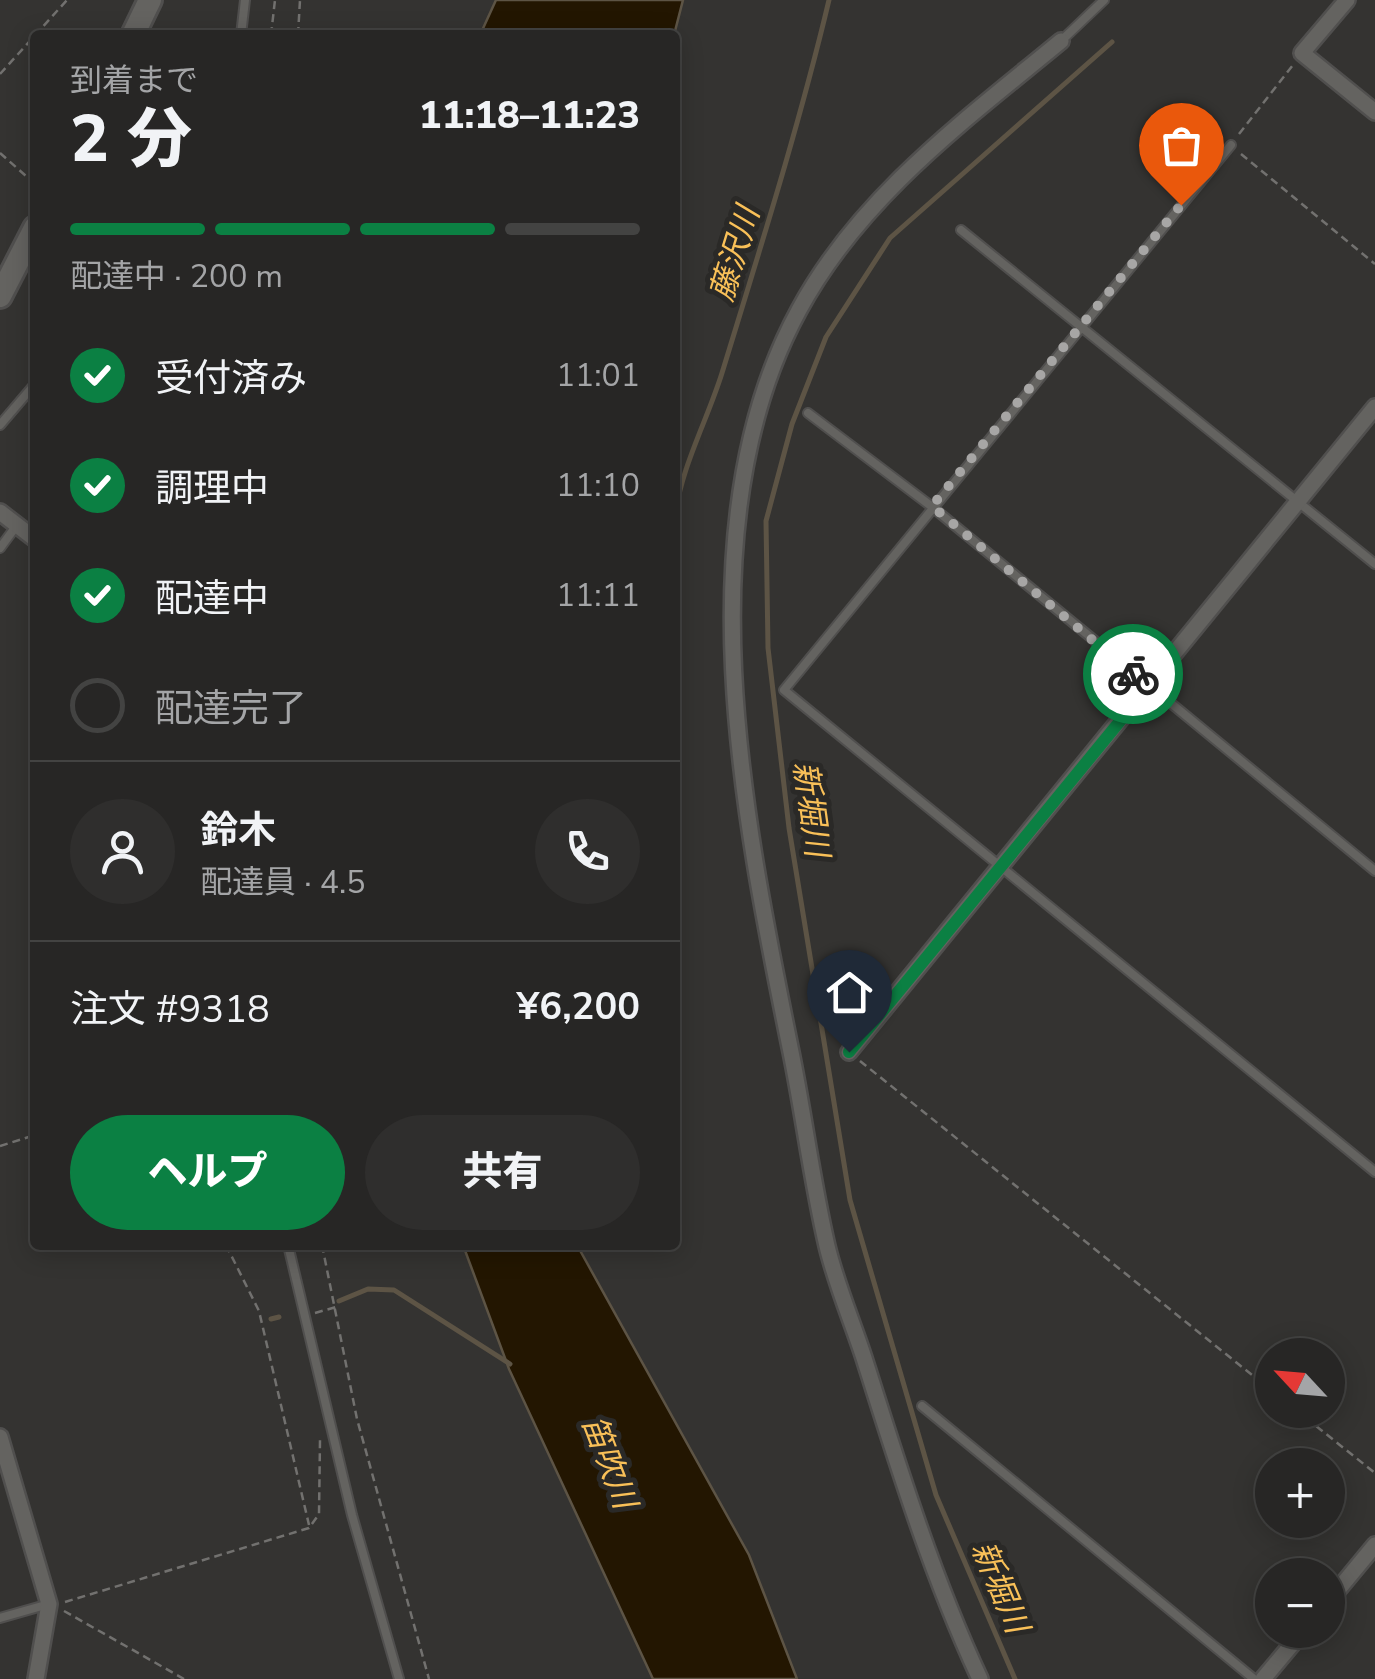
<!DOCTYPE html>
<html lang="ja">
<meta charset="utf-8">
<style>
:root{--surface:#272625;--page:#2f2e2d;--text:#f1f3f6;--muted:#a4a5a7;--line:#434342;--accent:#0b8043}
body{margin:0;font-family:"Nunito Sans","Noto Sans JP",sans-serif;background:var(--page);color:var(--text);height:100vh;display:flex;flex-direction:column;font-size:38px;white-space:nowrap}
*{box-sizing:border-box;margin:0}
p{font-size:32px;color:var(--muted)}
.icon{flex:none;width:55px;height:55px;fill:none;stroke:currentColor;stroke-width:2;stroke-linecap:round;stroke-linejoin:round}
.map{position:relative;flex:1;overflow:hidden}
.details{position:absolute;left:30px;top:30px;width:650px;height:1220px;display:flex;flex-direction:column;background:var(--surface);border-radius:10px;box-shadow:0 5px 25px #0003,0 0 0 2px var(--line)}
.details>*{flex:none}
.needle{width:65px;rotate:296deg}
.controls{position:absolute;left:1255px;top:1338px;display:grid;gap:20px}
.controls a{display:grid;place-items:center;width:90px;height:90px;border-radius:50%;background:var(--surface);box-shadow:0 5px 25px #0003,0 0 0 2px var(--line);font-size:50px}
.pin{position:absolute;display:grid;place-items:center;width:85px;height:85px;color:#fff;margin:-102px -42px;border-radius:50% 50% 50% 0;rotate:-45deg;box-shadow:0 0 10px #0007}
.pin .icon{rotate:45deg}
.courier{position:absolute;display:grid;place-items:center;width:100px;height:100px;margin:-50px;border:8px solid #0b8043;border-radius:50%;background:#fff;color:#222;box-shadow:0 2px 12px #0007}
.headline em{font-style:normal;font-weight:800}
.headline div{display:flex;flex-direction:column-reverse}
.headline{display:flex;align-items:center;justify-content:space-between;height:170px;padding:0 40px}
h1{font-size:65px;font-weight:800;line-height:75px}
.bar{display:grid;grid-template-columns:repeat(4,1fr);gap:15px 10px;align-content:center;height:120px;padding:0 40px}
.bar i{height:12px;border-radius:8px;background:var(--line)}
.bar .on{background:var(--accent)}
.bar p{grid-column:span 4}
.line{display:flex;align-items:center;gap:25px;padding:0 40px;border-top:2px solid var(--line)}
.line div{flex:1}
.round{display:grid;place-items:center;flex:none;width:105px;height:105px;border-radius:52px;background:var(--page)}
ol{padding:0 40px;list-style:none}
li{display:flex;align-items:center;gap:30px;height:110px}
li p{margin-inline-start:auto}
li .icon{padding:10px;border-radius:50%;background:var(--accent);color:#fff;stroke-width:4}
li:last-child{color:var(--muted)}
li i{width:55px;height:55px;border:5px solid var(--line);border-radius:50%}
.primary-button{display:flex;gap:20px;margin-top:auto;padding:20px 40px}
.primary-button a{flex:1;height:115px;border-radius:60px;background:var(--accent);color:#fff;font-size:40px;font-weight:800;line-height:115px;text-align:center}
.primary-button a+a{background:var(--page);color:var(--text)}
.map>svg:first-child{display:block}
.water{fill:#231601;stroke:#5d5445;stroke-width:2.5}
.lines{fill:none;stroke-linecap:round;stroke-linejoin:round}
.stream{stroke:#5d5445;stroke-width:5}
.lane-casing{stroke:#504f4e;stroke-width:12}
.street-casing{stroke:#504f4e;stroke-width:20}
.secondary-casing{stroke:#504f4e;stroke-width:28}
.path{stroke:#72716f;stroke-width:2.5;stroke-dasharray:8 5;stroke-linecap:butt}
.lane{stroke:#646360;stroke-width:8}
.street{stroke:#646360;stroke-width:15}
.secondary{stroke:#646360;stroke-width:22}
.done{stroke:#a7a6a5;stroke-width:10;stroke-dasharray:0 18}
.route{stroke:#0b8043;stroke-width:12}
.labels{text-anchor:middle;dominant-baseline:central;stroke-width:10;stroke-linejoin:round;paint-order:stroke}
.water-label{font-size:32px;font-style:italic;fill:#f9c058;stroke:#2a2927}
</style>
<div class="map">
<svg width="1375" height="1679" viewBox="0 0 1375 1679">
<rect width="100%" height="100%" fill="#343331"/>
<path class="water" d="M496,0H683L674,35H480Z
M463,1245H577L749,1555L797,1679H653L509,1369Z"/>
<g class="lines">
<path class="stream" d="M675,517C681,467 707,421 722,373C760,249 799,126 829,0
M339,1301L368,1289L394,1290L510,1364
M271,1319L279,1317
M1015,1679L936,1495L850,1200L789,828L768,648L766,521L792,424L826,337L890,238L1112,42"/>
<defs>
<path id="lane" d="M241,35L245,0
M1061,41L1104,0
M1231,145L784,690L1375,1172
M961,230L1375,564
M808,413L931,506L1375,871
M0,425L35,384
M0,548L17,525
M288,1245L352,1515L399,1679
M922,1406L1254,1679
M0,1618L49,1604"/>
<path id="street" d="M1347,0L1302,53L1375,112
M0,512L35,539
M849,1052L1375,407
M0,1437L49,1604L36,1679
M1328,1602L1375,1545
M980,1679C932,1576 898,1466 864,1358C852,1321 836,1284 827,1246C812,1182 804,1116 791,1052C745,825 682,524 799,310C860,197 964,121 1061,41
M1263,1679L1304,1630"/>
<path id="secondary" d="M133,35L150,0
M0,296L35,228"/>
</defs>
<use href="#lane" class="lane-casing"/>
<use href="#street" class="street-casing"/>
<use href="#secondary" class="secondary-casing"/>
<path class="path" d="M271,35L275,0
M298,35L300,0
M0,74L67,0
M1239,134L1293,65
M0,153L35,184
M1241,154L1375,264
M860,1061L1272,1391
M0,1146L35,1135
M226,1245L259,1311L309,1525
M322,1245L357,1419L429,1679
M315,1313L336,1307
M1296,1410L1375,1473
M65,1602L309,1528L319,1514L320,1440
M64,1611L184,1679"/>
<use href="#lane" class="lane"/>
<use href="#street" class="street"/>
<use href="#secondary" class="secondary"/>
</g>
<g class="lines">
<path class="done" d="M1133,674L932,506L1181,205"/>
<path class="route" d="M849,1052L1148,687L1133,674"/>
</g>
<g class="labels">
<g class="water-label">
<text transform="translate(735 254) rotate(-73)">藤沢川</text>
<text transform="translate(811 809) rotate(82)">新堀川</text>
<text transform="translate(609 1462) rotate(69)">笛吹川</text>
<text transform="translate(1000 1587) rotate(67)">新堀川</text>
</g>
</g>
</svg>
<div class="controls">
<a><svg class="needle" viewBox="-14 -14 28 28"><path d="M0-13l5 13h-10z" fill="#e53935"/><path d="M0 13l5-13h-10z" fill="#a4a5a7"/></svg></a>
<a>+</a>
<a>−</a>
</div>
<div class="pin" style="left:1181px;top:205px;background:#ea580c"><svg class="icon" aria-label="bag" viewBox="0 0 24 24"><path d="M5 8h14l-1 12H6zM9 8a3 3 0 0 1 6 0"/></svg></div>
<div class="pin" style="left:849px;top:1052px;background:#1f2937"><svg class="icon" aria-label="home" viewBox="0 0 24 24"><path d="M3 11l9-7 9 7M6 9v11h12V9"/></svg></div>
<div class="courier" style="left:1133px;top:674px"><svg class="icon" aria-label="bike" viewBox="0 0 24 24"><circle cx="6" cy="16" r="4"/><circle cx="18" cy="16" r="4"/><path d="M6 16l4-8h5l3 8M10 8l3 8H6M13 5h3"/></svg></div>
<section class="details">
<div class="headline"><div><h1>2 分</h1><p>到着まで</p></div><em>11:18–11:23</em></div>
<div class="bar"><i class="on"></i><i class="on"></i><i class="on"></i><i></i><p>配達中 · 200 m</p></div>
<ol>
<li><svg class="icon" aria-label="check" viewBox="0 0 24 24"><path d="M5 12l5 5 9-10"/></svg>受付済み<p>11:01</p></li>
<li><svg class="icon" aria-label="check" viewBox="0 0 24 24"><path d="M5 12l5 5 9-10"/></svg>調理中<p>11:10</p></li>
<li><svg class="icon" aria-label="check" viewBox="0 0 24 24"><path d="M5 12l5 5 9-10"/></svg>配達中<p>11:11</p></li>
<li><i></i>配達完了</li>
</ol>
<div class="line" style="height:180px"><a class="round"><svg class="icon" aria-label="person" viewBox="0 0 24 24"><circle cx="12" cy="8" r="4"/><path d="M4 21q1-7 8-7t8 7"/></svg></a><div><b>鈴木</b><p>配達員 · 4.5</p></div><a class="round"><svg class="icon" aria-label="phone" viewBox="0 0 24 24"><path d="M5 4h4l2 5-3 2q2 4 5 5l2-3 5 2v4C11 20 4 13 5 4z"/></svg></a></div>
<div class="line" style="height:130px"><div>注文 #9318</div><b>¥6,200</b></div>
<div class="primary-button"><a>ヘルプ</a><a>共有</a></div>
</section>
</div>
